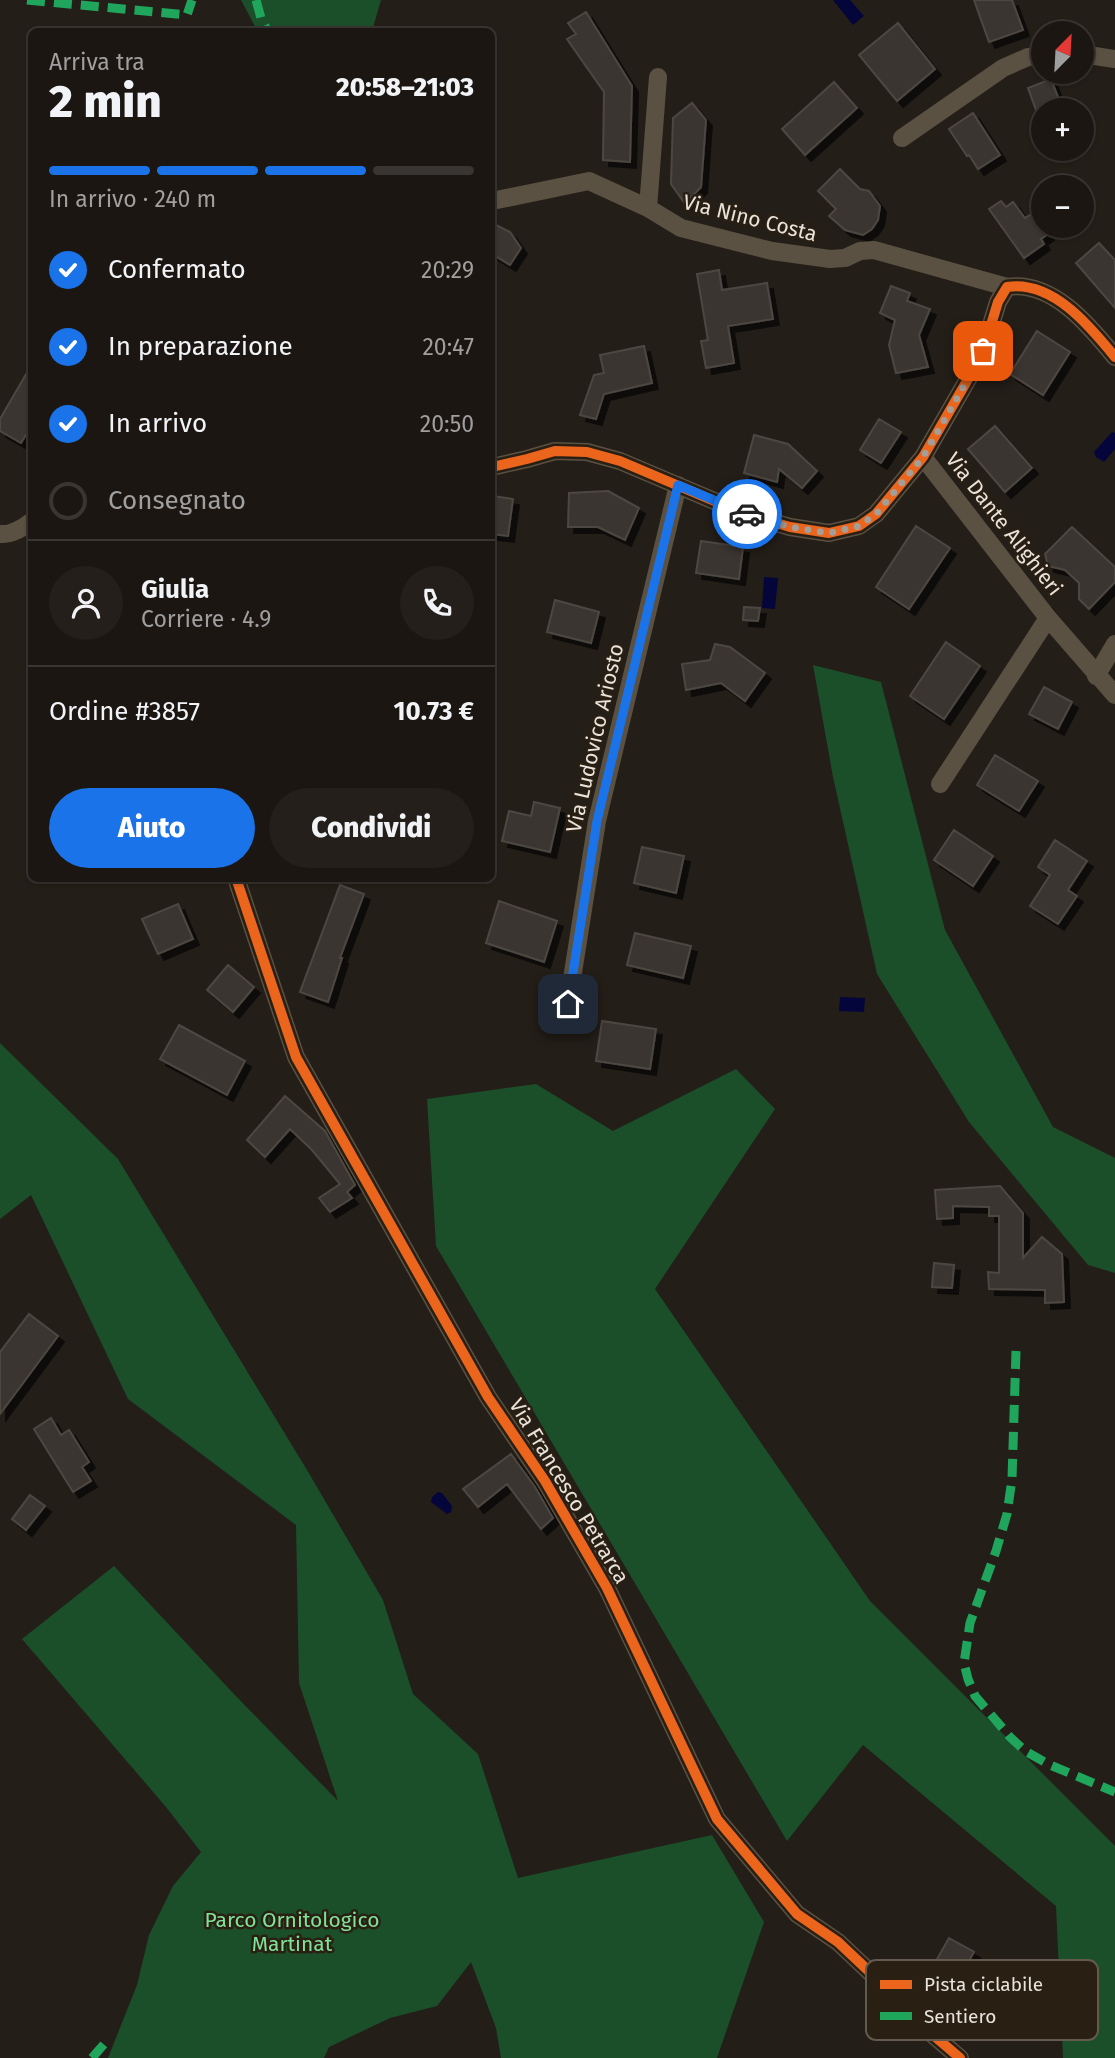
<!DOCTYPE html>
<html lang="it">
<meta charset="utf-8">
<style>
:root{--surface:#1b1612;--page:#241f1b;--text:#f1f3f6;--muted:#a09f9f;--line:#393532;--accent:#1a73e8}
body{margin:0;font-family:"Fira Sans",sans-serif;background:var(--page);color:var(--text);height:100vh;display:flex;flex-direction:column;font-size:26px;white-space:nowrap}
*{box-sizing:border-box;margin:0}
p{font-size:23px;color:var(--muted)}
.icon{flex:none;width:38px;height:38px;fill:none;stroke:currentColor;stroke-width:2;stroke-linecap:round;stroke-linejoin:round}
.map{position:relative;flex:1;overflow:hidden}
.sheet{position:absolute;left:28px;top:28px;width:467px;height:854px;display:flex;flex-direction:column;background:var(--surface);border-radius:10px;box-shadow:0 2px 5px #0004,0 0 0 2px var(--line)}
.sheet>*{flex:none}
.needle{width:46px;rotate:24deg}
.fabs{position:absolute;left:1031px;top:21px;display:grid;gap:14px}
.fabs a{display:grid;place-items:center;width:63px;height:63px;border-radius:50%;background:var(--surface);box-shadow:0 2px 5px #0004,0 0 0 2px var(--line);font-size:35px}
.pin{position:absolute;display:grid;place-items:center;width:60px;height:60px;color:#fff;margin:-30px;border-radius:14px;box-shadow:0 4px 10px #0006}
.courier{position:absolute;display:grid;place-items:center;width:70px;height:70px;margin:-35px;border:5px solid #1a73e8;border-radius:50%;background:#fff;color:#222;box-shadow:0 2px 9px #0007}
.headline em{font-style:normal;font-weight:800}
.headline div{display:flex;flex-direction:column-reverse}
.headline{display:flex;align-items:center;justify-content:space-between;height:119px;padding:0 21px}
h1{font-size:46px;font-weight:800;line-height:52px}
.bar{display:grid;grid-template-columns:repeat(4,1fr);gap:10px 7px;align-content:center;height:84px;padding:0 21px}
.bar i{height:9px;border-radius:5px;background:var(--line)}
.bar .on{background:var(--accent)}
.bar p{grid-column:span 4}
.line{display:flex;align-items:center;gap:18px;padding:0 21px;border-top:2px solid var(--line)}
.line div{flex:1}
.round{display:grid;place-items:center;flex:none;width:74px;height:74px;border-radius:37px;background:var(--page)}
ol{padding:0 21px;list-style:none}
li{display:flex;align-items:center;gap:21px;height:77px}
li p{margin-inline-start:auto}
li .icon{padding:7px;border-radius:50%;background:var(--accent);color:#fff;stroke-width:4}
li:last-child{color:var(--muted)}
li i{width:38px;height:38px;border:4px solid var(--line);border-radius:50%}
.primary-button{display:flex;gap:14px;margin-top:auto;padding:14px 21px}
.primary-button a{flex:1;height:80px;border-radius:42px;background:var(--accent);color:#fff;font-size:28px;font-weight:800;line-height:80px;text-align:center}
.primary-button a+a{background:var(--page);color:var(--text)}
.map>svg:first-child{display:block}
.green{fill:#1a4f29}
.water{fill:#03053b}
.building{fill:#3a3530;stroke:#4d4742;stroke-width:2;filter:url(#shadow)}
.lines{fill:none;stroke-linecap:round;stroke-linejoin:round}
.street{stroke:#5a5142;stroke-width:18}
.quiet{stroke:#20a55d;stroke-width:9;stroke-dasharray:18 9;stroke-linecap:butt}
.cycleway-casing{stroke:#291f13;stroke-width:15}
.cycleway{stroke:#eb651d;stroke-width:10}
.done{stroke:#a59e97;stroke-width:7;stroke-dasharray:0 12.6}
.route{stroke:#1a73e8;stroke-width:9}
.labels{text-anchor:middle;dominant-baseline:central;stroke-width:5;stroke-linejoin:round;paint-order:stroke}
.street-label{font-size:21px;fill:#eae3db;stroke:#291f13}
.park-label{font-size:21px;fill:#7fe297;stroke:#291f13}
.key{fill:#291f13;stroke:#635a4f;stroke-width:2}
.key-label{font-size:19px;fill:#eae3db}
</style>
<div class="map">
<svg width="1115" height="2058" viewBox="0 0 1115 2058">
<defs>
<filter id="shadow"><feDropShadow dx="6" dy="6" stdDeviation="0" flood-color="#0009"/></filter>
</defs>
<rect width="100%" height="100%" fill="#241e18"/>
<path class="green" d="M241,0H381L372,31L258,32Z
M813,665L881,682L945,930L1053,1127L1115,1158V1273L1088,1265L969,1122L877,974L833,777Z
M0,1043L118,1159L307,1470L383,1600L413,1694L478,1754L518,1878L712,1835L764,1922L717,2058H501L496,2028L471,1962L437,2006L390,2018L329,2047L324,2058H108L137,1985L149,1935L173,1886L201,1852L166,1807L22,1639L114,1566L233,1693L338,1801L299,1683L296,1525L128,1399L31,1195L0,1219Z
M736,1069L775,1109L655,1289L870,1601L1115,1846V2058H1063L1056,1906L863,1745L787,1841L436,1246L427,1099L536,1084L613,1131Z"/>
<path class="water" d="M833,0H850L864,16L853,25Z
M1112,432L1115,433V449L1104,462L1096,457L1094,452Z
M764,577L778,578L775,609L762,608Z
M840,997L865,998L864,1012L839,1011Z
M438,1492L442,1493L452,1506L451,1512L447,1514L431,1502L432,1497Z"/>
<path class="building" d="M974,0H1012L1023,30L989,42Z
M586,12L632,86L630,162L603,160L604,92L567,39L576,34L568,23Z
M898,23L935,69L897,101L859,55Z
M1051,79L1063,110H1036L1028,88Z
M834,82L857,108L805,155L782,129Z
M692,103L706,120L701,187L685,204L671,184L673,118Z
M973,113L1000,155L978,169L969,155L967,156L949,129Z
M840,169L860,189L869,191L880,206L878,220L872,229L863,235L845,230L829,216L836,209L818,191Z
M1001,201L1006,207L1013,202L1025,218L1033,213L1048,234L1041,239L1044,244L1024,258L989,209Z
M492,223L510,232L521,248L510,265L492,254Z
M1099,243L1115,260V308L1076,263Z
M719,270L722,290L767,283L773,319L728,326L734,363L706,368L701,341L708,340L697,274Z
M891,286L910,293L907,301L930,309L919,335L928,367L896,373L889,345L895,320L880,313Z
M1037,331L1070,352L1043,395L1010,374Z
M644,346L652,383L604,394L596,419L580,415L594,375L604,373L600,355Z
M32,364V425L21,443L0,431V419Z
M879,419L901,432L881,463L860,450Z
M995,426L1032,468L1005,492L968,449Z
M754,435L788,444L817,471L802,488L779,469L777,482L744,473Z
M608,491L639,508L625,540L598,527H568L569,493Z
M492,496L513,499L508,536L492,534Z
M916,526L950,548L909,609L876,587Z
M1072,527L1115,567V582L1089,609L1079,599V583L1065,570L1048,566L1045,554Z
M701,541L743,547L739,579L696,573Z
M555,600L599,612L591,643L547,632Z
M744,607L760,608L758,621L743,620Z
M946,642L980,666L944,719L910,696Z
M715,644L730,647L765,673L745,701L721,683L686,690L682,664L710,660Z
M1044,687L1072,702L1058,729L1029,714Z
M995,755L1038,781L1019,811L977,785Z
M534,802L560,808L550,852L502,841L509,811L531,816Z
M954,830L993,856L973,886L934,860Z
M1055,840L1087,861L1068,890L1077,896L1058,924L1030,906L1050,875L1038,867Z
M642,847L684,856L676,893L634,883Z
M340,885L364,894L340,958H342L328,1002L300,992Z
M499,901L557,921L544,962L486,943Z
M178,904L193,939L158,954L142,919Z
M635,933L691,946L683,978L627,965Z
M228,965L254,987L233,1012L207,990Z
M602,1021L656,1029L650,1069L596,1061Z
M179,1025L245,1061L227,1095L160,1059Z
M285,1096L325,1131L355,1185L347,1192L352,1198L330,1212L319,1198L340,1184L312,1150L290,1129L265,1157L247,1140Z
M1000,1186L1023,1213V1258L1042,1237L1062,1254L1064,1302L1045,1303V1290L989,1289L988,1272L999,1273V1216H989V1207L953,1206V1218L937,1219L935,1190Z
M934,1263L954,1265L952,1288L932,1287Z
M29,1314L58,1336L0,1414V1352Z
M51,1418L61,1435L69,1430L89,1462L82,1467L91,1481L73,1492L34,1429Z
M511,1454L535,1487L553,1518L541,1529L507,1484L478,1507L463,1489Z
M30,1495L45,1506L26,1530L12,1519Z
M949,1938L974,1952L957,1982L932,1968Z"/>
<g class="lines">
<path class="street" d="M1082,54L1115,59
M902,138L1003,68L1028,57L1043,56
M492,201L589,181L648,208L681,228L772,251L830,259L845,258L860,251L874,250L1007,287
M648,208L658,77
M923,457L1048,618L1115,695
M492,467L527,459L555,451L587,452L620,461L745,514L790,527L829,533L859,526L876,514L923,457L975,367L983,351L998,302L1007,287C1052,280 1089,325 1115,357
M0,534C11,535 23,528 32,521
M1096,676L1115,644
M940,784L1048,618
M236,878L296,1057L488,1397L545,1481L607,1588L717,1819L797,1914L838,1942L893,1994L925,2028L960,2058
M568,1004L597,821L678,485"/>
<path class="quiet" d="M27,0L187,15L192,0
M256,0L261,18L268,32
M1016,1351L1012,1479L1007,1514L996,1551L970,1623L964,1663L968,1679L975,1696L1010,1737L1025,1751L1050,1765L1115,1792
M92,2058L105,2043"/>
<defs>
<path id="cycleway" d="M492,467L527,459L555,451L587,452L620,461L745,514L790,527L829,533L859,526L876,514L923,457L975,367L983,351L998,302L1007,287C1052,280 1089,325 1115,357
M236,878L296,1057L488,1397L545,1481L607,1588L717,1819L797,1914L838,1942L893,1994L925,2028L960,2058"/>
</defs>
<use href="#cycleway" class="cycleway-casing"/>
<use href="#cycleway" class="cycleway"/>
</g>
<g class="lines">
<path class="done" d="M747,514L790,527L829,533L859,526L876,514L923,457L975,367L983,351"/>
<path class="route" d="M568,1004L597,821L678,485L747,514"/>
</g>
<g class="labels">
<g class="street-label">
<text transform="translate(750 218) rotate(14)">Via Nino Costa</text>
<text transform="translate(1004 524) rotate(52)">Via Dante Alighieri</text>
<text transform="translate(595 738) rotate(-77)">Via Ludovico Ariosto</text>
<text transform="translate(569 1491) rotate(59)">Via Francesco Petrarca</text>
</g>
<g class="park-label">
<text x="292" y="1920">Parco Ornitologico<tspan x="292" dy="24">Martinat</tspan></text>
</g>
</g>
<rect x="866" y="1960" width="232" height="80" rx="10" class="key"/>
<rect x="880" y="1980" width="32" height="9" fill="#eb651d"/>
<rect x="880" y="2012" width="32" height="8" fill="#20a55d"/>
<g class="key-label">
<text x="924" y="1991">Pista ciclabile</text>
<text x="924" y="2023">Sentiero</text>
</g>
</svg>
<div class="fabs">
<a><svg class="needle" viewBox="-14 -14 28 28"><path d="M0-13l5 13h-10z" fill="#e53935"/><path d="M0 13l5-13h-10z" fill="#a09f9f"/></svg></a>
<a>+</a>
<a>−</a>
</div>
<div class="pin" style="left:983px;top:351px;background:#ea580c"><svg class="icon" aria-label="bag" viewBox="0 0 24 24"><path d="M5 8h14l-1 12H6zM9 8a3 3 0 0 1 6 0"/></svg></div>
<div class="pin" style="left:568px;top:1004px;background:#1f2937"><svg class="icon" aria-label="home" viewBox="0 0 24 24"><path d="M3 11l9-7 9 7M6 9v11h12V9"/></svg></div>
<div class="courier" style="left:747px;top:514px"><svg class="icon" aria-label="car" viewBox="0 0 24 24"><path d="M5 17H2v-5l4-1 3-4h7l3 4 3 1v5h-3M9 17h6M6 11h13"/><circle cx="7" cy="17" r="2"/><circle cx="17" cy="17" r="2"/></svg></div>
<section class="sheet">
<div class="headline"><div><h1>2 min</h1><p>Arriva tra</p></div><em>20:58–21:03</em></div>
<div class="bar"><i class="on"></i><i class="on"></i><i class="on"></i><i></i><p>In arrivo · 240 m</p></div>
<ol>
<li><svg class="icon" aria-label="check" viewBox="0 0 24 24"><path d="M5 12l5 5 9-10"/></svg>Confermato<p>20:29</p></li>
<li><svg class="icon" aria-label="check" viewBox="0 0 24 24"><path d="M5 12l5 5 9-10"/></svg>In preparazione<p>20:47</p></li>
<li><svg class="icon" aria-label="check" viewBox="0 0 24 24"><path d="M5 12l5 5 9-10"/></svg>In arrivo<p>20:50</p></li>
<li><i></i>Consegnato</li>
</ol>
<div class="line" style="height:126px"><a class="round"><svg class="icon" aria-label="person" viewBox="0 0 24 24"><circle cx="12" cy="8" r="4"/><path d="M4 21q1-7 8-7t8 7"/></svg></a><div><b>Giulia</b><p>Corriere · 4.9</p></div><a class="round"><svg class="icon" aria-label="phone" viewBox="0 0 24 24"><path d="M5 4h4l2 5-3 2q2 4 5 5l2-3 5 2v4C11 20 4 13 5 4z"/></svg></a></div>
<div class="line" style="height:91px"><div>Ordine #3857</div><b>10.73 €</b></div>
<div class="primary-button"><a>Aiuto</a><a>Condividi</a></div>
</section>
</div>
